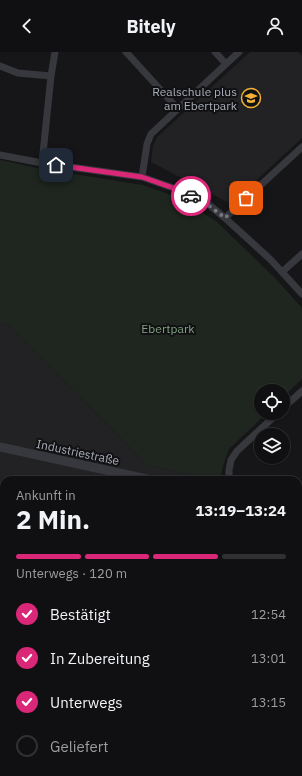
<!DOCTYPE html>
<html lang="de">
<meta charset="utf-8">
<style>
:root{--surface:#101012;--page:#19191b;--text:#f1f3f6;--muted:#9c9d9f;--line:#303032;--accent:#db2777}
body{margin:0;font-family:"IBM Plex Sans",sans-serif;background:var(--page);color:var(--text);height:100vh;display:flex;flex-direction:column;font-size:15px;white-space:nowrap}
*{box-sizing:border-box;margin:0}
p{font-size:13px;color:var(--muted)}
.icon{flex:none;width:22px;height:22px;fill:none;stroke:currentColor;stroke-width:2;stroke-linecap:round;stroke-linejoin:round}
.map{position:relative;flex:1;overflow:hidden}
.details{position:absolute;left:0px;top:424px;width:302px;height:300px;display:flex;flex-direction:column;background:var(--surface);border-radius:12px 12px 0 0;box-shadow:0 1px 3px #0004,0 0 0 1px var(--line)}
.details>*{flex:none}
.buttons{position:absolute;left:254px;top:332px;display:grid;gap:8px}
.buttons a{display:grid;place-items:center;width:36px;height:36px;border-radius:50%;background:var(--surface);box-shadow:0 1px 3px #0004,0 0 0 1px var(--line);font-size:20px}
.pin{position:absolute;display:grid;place-items:center;width:34px;height:34px;color:#fff;margin:-17px;border-radius:8px;box-shadow:0 2px 6px #0006}
.courier{position:absolute;display:grid;place-items:center;width:40px;height:40px;margin:-20px;border:3px solid #db2777;border-radius:50%;background:#fff;color:#222;box-shadow:0 1px 5px #0007}
.overview em{font-style:normal;font-weight:700}
.overview div{display:flex;flex-direction:column-reverse}
.overview{display:flex;align-items:center;justify-content:space-between;height:68px;padding:0 16px}
h1{font-size:26px;font-weight:700;line-height:30px}
.bar{display:grid;grid-template-columns:repeat(4,1fr);gap:6px 4px;align-content:center;height:48px;padding:0 16px}
.bar i{height:5px;border-radius:3px;background:var(--line)}
.bar .selected{background:var(--accent)}
.bar p{grid-column:span 4}
ol{padding:0 16px;list-style:none}
li{display:flex;align-items:center;gap:12px;height:44px}
li p{margin-inline-start:auto}
li .icon{padding:4px;border-radius:50%;background:var(--accent);color:#fff;stroke-width:4}
li:last-child{color:var(--muted)}
li i{width:22px;height:22px;border:2px solid var(--line);border-radius:50%}
header{display:flex;justify-content:space-between;align-items:center;height:52px;padding:0 16px;background:var(--surface);font-size:18px;font-weight:700}
.map>svg:first-child{display:block}
.built{fill:#222225}
.green{fill:#1e261f}
.lines{fill:none;stroke-linecap:round;stroke-linejoin:round}
.minor{stroke:#37383d;stroke-width:7}
.tertiary{stroke:#37383d;stroke-width:9}
.tram{stroke:#4a4c52;stroke-width:1}
.rail{stroke:#4a4c52;stroke-width:2.5;stroke-dasharray:5 4;stroke-linecap:butt}
.done{stroke:#757880;stroke-width:4;stroke-dasharray:0 7.2}
.route{stroke:#db2777;stroke-width:5}
.labels{text-anchor:middle;dominant-baseline:central;stroke-width:4;stroke-linejoin:round;paint-order:stroke}
.poi-label{font-size:12px;fill:#a8adb8;stroke:#111113;text-anchor:end}
.park-label{font-size:12px;fill:#7fa381;stroke:#111113}
.street-label{font-size:12px;fill:#a8adb8;stroke:#111113}
</style>
<header><svg class="icon" aria-label="back" viewBox="0 0 24 24"><path d="M15 5l-7 7 7 7"/></svg>Bitely<svg class="icon" aria-label="person" viewBox="0 0 24 24"><circle cx="12" cy="8" r="4"/><path d="M4 21q1-7 8-7t8 7"/></svg></header>
<div class="map">
<svg width="302" height="724" viewBox="0 0 302 724">
<rect width="100%" height="100%" fill="#161618"/>
<path class="built" d="M250,0H298L302,4V86L231,152L151,110L153,94L157,85Z
M0,271L10,274L147,413L214,428H4V564L0,563Z
M298,462H302V628L298,627Z
M4,672V720H72L69,724H0V673Z
M283,720H298L302,721V724H280Z"/>
<path class="green" d="M0,108L42,117L143,133L177,145L216,169L275,226L302,256V327L283,345V339H261V361H267L229,397L223,414L220,428H214L147,413L10,274L0,271Z
M95,720H283L279,724H92Z"/>
<g class="lines">
<path class="minor" d="M126,0L178,57
M215,0L226,12
M0,14L18,21L51,24
M0,103L42,111L142,125L179,138L207,151L225,166L271,208L302,242
M42,111L51,24L55,0
M142,125L147,92L151,82L239,0
M225,166L302,95
M282,220L302,202
M283,356L302,339
M229,428V418L231,408L237,399L278,361"/>
<path class="tertiary" d="M0,395L151,428
M298,456L302,457
M0,640L4,641"/>
<path class="tram" d="M0,638L4,639
M298,701L302,702"/>
<path class="rail" d="M0,552H4
M0,558L4,559
M298,619L302,620"/>
</g>
<g class="lines">
<path class="done" d="M191,144L207,152L225,166L246,146"/>
<path class="route" d="M56,113L142,125L179,138L191,144"/>
</g>
<defs>
<symbol id="school-ring" viewBox="-11 -11 22 22"><circle r="9.5" fill="#111113" stroke="#f2b134" stroke-width="1.5"/><path d="M0-5L7-2L0 1L-7-2ZM-4 1L0 2.5L4 1V4Q0 6-4 4Z" fill="#f2b134"/></symbol>
</defs>
<g fill-rule="evenodd">
<use href="#school-ring" x="240" y="35" width="22" height="22"/>
</g>
<g class="labels">
<g class="poi-label">
<text x="237" y="39">Realschule plus<tspan x="237" dy="14">am Ebertpark</tspan></text>
</g>
<g class="park-label">
<text x="168" y="276">Ebertpark</text>
</g>
<g class="street-label">
<text transform="translate(78 400) rotate(12)">Industriestraße</text>
</g>
</g>
</svg>
<div class="buttons">
<a><svg class="icon" aria-label="locate" viewBox="0 0 24 24"><circle cx="12" cy="12" r="6"/><path d="M12 2v4M12 18v4M2 12h4M18 12h4"/></svg></a>
<a><svg class="icon" aria-label="layers" viewBox="0 0 24 24"><path d="M12 4l9 5-9 5-9-5zM3 14l9 5 9-5"/></svg></a>
</div>
<div class="pin" style="left:246px;top:146px;background:#ea580c"><svg class="icon" aria-label="bag" viewBox="0 0 24 24"><path d="M5 8h14l-1 12H6zM9 8a3 3 0 0 1 6 0"/></svg></div>
<div class="pin" style="left:56px;top:113px;background:#1f2937"><svg class="icon" aria-label="home" viewBox="0 0 24 24"><path d="M3 11l9-7 9 7M6 9v11h12V9"/></svg></div>
<div class="courier" style="left:191px;top:144px"><svg class="icon" aria-label="car" viewBox="0 0 24 24"><path d="M5 17H2v-5l4-1 3-4h7l3 4 3 1v5h-3M9 17h6M6 11h13"/><circle cx="7" cy="17" r="2"/><circle cx="17" cy="17" r="2"/></svg></div>
<section class="details">
<div class="overview"><div><h1>2 Min.</h1><p>Ankunft in</p></div><em>13:19–13:24</em></div>
<div class="bar"><i class="selected"></i><i class="selected"></i><i class="selected"></i><i></i><p>Unterwegs · 120 m</p></div>
<ol>
<li><svg class="icon" aria-label="check" viewBox="0 0 24 24"><path d="M5 12l5 5 9-10"/></svg>Bestätigt<p>12:54</p></li>
<li><svg class="icon" aria-label="check" viewBox="0 0 24 24"><path d="M5 12l5 5 9-10"/></svg>In Zubereitung<p>13:01</p></li>
<li><svg class="icon" aria-label="check" viewBox="0 0 24 24"><path d="M5 12l5 5 9-10"/></svg>Unterwegs<p>13:15</p></li>
<li><i></i>Geliefert</li>
</ol>
</section>
</div>
